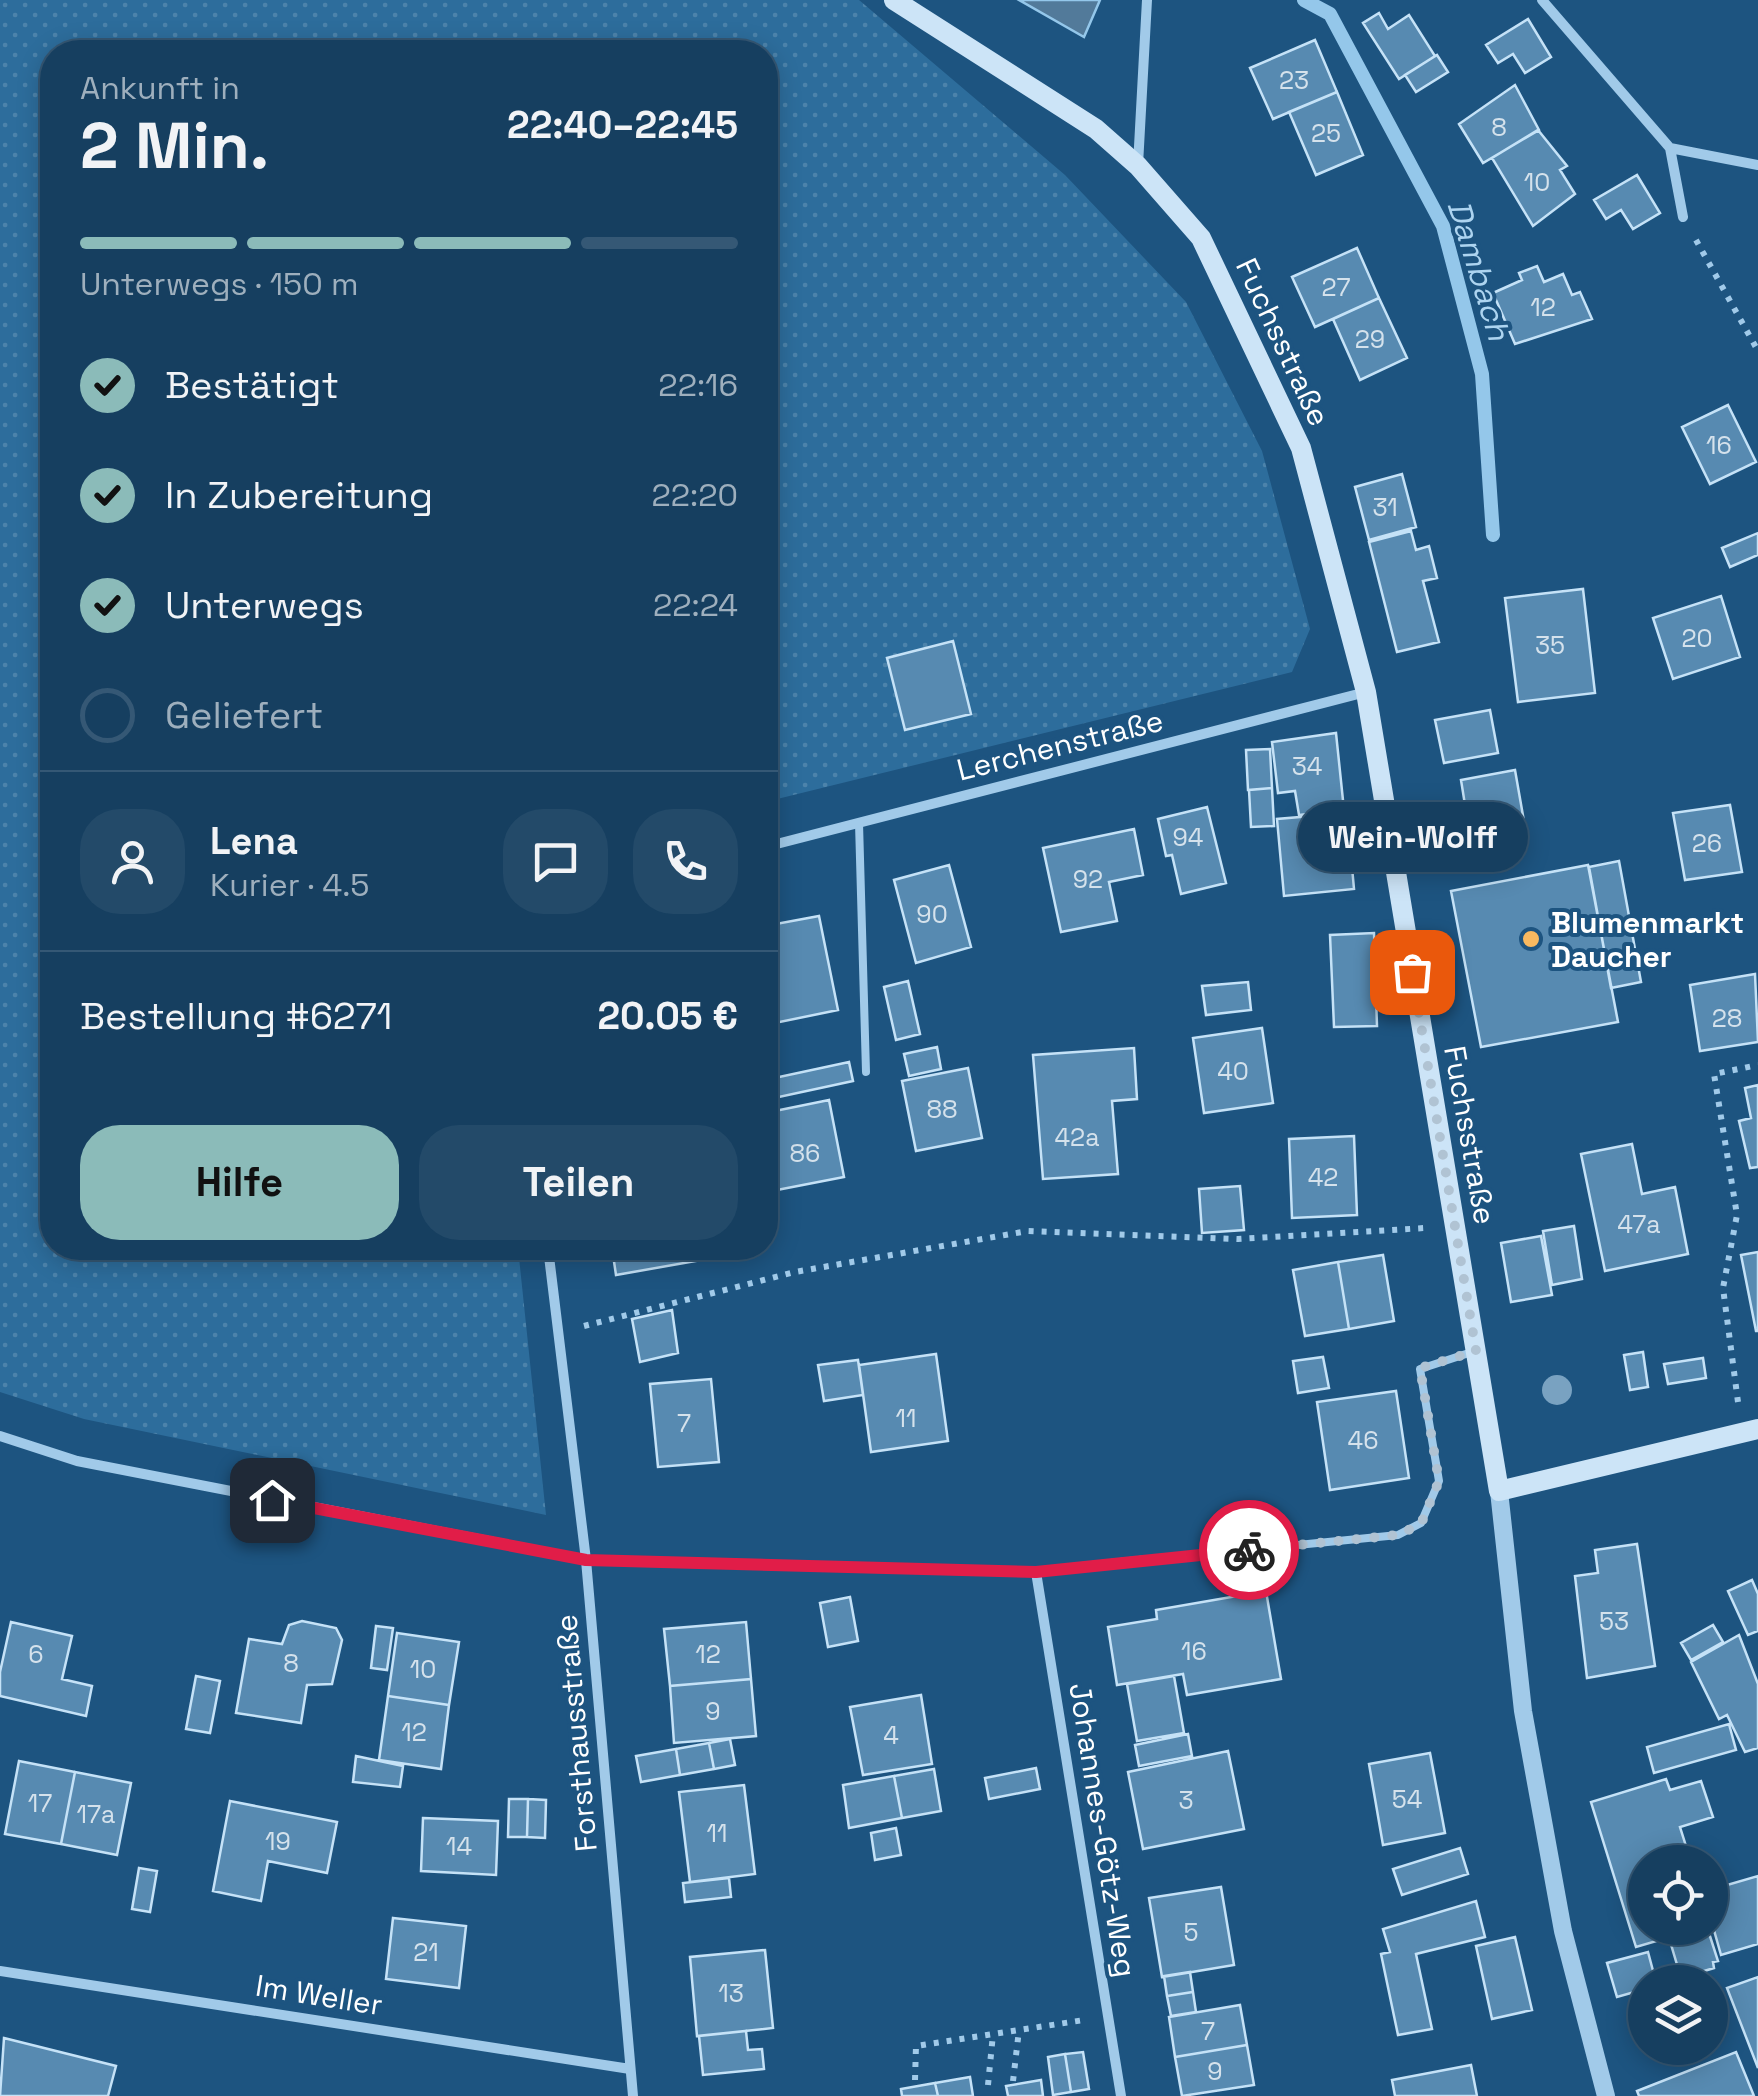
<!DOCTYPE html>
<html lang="de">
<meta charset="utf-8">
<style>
:root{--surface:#163f60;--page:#234a69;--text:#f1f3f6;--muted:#9eafbd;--line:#355875;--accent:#8bbbb9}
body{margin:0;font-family:"Space Grotesk",sans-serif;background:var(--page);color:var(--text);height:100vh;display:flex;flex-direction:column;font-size:38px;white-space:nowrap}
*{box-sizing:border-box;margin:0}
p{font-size:32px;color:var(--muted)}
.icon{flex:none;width:55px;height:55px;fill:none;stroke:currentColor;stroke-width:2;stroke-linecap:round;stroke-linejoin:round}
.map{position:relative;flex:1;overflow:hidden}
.panel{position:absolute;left:40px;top:40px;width:738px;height:1220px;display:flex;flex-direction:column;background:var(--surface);border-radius:40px;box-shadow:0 5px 25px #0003,0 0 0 2px var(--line)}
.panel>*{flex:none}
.buttons{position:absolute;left:1628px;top:1845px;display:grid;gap:20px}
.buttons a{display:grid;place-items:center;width:100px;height:100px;border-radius:50%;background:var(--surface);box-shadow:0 5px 25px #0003,0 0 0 2px var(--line);font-size:50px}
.pin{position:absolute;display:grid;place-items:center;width:85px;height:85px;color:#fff;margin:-42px;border-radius:20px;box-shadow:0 5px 15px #0006}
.courier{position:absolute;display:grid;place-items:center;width:100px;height:100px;margin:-50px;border:8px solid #e11d48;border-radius:50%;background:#fff;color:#222;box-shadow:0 2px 12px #0007}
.bubble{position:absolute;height:70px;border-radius:35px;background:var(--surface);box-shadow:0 5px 25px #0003,0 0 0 2px var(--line);font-size:32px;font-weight:800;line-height:70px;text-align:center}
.overview em{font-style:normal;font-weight:800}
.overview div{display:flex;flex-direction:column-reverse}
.overview{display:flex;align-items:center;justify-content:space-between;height:170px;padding:0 40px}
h1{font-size:65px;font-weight:800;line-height:75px}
.bar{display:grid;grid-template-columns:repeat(4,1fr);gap:15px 10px;align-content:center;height:120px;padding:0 40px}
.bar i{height:12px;border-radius:8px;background:var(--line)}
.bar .on{background:var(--accent)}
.bar p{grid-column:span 4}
.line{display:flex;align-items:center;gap:25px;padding:0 40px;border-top:2px solid var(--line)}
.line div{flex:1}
.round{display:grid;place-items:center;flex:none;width:105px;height:105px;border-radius:40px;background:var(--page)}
ol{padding:0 40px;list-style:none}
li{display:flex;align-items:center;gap:30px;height:110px}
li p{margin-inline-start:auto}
li .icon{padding:10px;border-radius:50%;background:var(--accent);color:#111;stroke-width:4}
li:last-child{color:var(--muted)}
li i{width:55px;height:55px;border:5px solid var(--line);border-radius:50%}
.button{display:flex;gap:20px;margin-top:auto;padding:20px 40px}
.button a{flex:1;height:115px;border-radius:40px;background:var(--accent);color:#111;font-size:40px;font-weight:800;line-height:115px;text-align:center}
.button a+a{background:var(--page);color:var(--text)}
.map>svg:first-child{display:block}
.park{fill:url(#park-dots)}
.water{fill:#527a9a;stroke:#94c7ea;stroke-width:2.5}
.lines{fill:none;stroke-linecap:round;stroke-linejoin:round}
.stream{stroke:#94c7ea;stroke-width:14}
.building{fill:#578ab1;stroke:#c5e2f7;stroke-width:2.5}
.path{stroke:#a1cae9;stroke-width:6;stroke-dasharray:5 8;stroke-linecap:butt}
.service{stroke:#a1cae9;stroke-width:8}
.minor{stroke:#a1cae9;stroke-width:10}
.tertiary{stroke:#a1cae9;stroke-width:18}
.secondary{stroke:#cce4f7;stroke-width:20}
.tree{fill:#79a2c1}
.done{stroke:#b0c3d3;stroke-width:10;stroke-dasharray:0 18}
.route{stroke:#e11d48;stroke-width:12}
.poi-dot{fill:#f8b960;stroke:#1d5480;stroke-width:4}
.labels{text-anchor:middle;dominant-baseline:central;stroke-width:8;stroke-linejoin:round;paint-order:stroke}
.number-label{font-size:25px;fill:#d5e2ec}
.street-label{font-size:30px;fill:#fff;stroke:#1d5480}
.poi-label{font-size:30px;font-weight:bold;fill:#fff;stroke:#1d5480;text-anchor:start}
.water-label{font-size:32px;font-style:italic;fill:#add4f0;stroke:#1d5480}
</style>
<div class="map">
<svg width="1758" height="2096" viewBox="0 0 1758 2096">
<defs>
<pattern id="park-dots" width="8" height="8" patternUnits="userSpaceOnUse" patternTransform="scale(2.5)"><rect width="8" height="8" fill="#2d6d9c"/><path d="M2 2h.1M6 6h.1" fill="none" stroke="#4c83ab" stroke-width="1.8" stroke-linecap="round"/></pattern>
</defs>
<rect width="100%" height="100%" fill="#1d5480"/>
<path class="park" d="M0,0H859L1065,175L1186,302L1262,451L1310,629L1292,672L765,802V52H52V1248H518L546,1515L84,1419L0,1392Z"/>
<path class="water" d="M1019,0H1100L1084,37Z"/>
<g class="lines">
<path class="stream" d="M1304,0L1330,14L1443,226L1482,374L1493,535"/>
</g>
<path class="building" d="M1379,13L1388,29L1409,15L1435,56L1399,79L1363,23Z
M1528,19L1551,57L1525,73L1513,54L1498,63L1486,45Z
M1315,40L1337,92L1273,119L1250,68Z
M1437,55L1448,72L1416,92L1405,75Z
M1515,85L1539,130L1483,163L1459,124Z
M1337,92L1363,155L1316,175L1289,112Z
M1538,130L1567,166L1560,170L1575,194L1533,226L1492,158Z
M1637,175L1660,213L1633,229L1621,210L1606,219L1594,200Z
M1357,248L1379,298L1315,327L1292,277Z
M1537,266L1544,282L1563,274L1572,295L1580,292L1592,319L1515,344L1493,293L1522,280L1519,273Z
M1379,298L1407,358L1360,380L1333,319Z
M1728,405L1756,462L1710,484L1682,427Z
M1402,474L1416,527L1369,540L1355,487Z
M1411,531L1416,550L1429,546L1437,578L1423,581L1439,642L1397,652L1369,542Z
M1758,533V555L1730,567L1722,548Z
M1583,589L1595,693L1518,702L1505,598Z
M1721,596L1740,657L1673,679L1653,618Z
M953,641L971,714L905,730L887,658Z
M1490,710L1498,753L1444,763L1435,720Z
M1336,733L1344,810L1299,815L1295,791L1278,793L1272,742Z
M1270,749L1272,788L1248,790L1246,750Z
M1515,770L1525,827L1470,836L1461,780Z
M1272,788L1274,826L1251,827L1249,790Z
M1730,805L1742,872L1685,880L1673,813Z
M1207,807L1226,883L1181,894L1172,855L1166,856L1158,819Z
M1347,813L1354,889L1284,896L1277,819Z
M1134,829L1143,875L1109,882L1117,921L1061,932L1043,848Z
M1619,861L1641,982L1611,988L1589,867Z
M949,865L971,947L916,963L894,880Z
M1588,865L1618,1022L1481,1047L1451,891Z
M819,916L838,1010L765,1025V926Z
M1374,933L1377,1026L1334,1027L1330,935Z
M1755,974L1758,1042L1700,1051L1690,985Z
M908,981L920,1034L896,1040L884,987Z
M1248,982L1251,1010L1206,1015L1202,986Z
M1262,1028L1273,1103L1204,1113L1193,1038Z
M937,1047L941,1069L909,1076L904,1054Z
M1134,1048L1137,1099L1112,1101L1118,1174L1043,1179L1033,1055Z
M849,1062L853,1081L765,1100V1080Z
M968,1068L982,1138L916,1151L902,1081Z
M1758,1085V1167L1750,1168L1739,1121L1751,1118L1745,1088Z
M829,1100L844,1177L777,1190L765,1113Z
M1354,1136L1357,1215L1292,1218L1289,1139Z
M1632,1144L1642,1194L1675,1187L1688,1254L1605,1271L1581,1154Z
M1240,1186L1244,1230L1202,1233L1199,1189Z
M1574,1226L1582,1279L1552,1285L1543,1231Z
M1541,1236L1552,1295L1511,1302L1501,1243Z
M612,1248H705L707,1259L616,1275Z
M1758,1252V1331H1756L1741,1255Z
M1383,1255L1394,1321L1349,1329L1338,1262Z
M1338,1262L1349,1329L1305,1336L1293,1270Z
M672,1310L678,1353L640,1362L632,1319Z
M1643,1352L1648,1387L1630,1390L1624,1355Z
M936,1354L948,1441L871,1452L859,1365Z
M1323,1357L1329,1388L1298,1393L1293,1361Z
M1703,1358L1706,1378L1668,1384L1664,1364Z
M858,1360L863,1395L824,1401L818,1365Z
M711,1379L719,1462L658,1467L650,1384Z
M1396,1391L1409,1478L1330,1490L1317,1402Z
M1637,1544L1655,1666L1587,1678L1575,1576L1598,1573L1595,1550Z
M1752,1580L1758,1594V1631L1748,1635L1728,1591Z
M1266,1591L1281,1679L1187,1695L1183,1674L1117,1685L1108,1627L1157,1619L1156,1610Z
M850,1597L858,1641L828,1647L820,1603Z
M302,1621L336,1628L342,1640L332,1684L307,1685L301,1723L236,1713L249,1639L282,1644L289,1625Z
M11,1622L72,1636L62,1679L92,1686L86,1716L0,1696V1672Z
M746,1622L751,1679L670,1686L664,1629Z
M1713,1625L1723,1642L1691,1660L1681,1643Z
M376,1626L393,1628L387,1670L371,1668Z
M397,1633L459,1642L449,1705L388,1696Z
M1739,1635L1758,1684V1748L1745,1752L1727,1715L1719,1719L1691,1662Z
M196,1676L220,1681L210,1733L186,1729Z
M1174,1676L1184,1733L1137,1741L1127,1684Z
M751,1679L756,1736L674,1743L670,1686Z
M921,1695L932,1764L863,1775L850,1707Z
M388,1696L449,1705L441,1769L379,1760Z
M1729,1724L1736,1750L1654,1773L1647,1747Z
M1188,1734L1192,1756L1139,1766L1135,1745Z
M730,1739L735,1765L714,1769L709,1743Z
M709,1743L714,1769L680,1775L676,1749Z
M676,1749L680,1775L641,1782L636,1756Z
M1228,1751L1244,1829L1143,1849L1128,1772Z
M1430,1753L1445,1833L1383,1845L1369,1764Z
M356,1756L403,1766L400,1787L353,1782Z
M19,1761L75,1772L61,1844L5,1834Z
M1036,1768L1040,1789L989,1799L985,1778Z
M934,1769L941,1811L902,1818L894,1776Z
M75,1772L131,1783L117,1855L61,1844Z
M894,1776L902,1818L849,1828L843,1785Z
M1666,1779L1670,1790L1701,1781L1713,1817L1680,1827L1691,1862H1645V1928H1701L1636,1947L1591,1802Z
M744,1785L755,1874L690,1882L679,1792Z
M509,1799H528L527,1837H508Z
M528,1799L546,1800L545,1838L527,1837Z
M230,1801L337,1822L327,1873L268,1861L261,1901L213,1891Z
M423,1818L498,1821L496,1875L421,1871Z
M896,1828L901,1855L875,1860L871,1833Z
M1460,1848L1468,1874L1402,1895L1393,1869Z
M139,1868L157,1871L150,1912L132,1909Z
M1758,1876V1944L1721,1955L1710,1916V1890Z
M729,1878L731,1897L685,1902L683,1883Z
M1221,1887L1234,1965L1162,1977L1149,1898Z
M1476,1901L1485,1937L1416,1954L1432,2029L1398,2035L1381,1954L1390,1952L1383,1929Z
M393,1918L466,1926L459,1988L386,1979Z
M1708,1930L1718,1961L1713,1962L1714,1968L1681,1978L1670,1941Z
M1515,1937L1532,2010L1492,2019L1476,1946Z
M765,1950L773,2028L697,2036L690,1957Z
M1648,1952L1656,1982H1645V1989L1617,1997L1607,1963Z
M1190,1972L1193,1992L1167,1996L1164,1976Z
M1758,1977V2068L1727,1988Z
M1193,1992L1196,2012L1171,2016L1167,1996Z
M1240,2005L1247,2045L1175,2057L1169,2017Z
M746,2031L748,2050L762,2049L764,2069L703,2075L699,2036Z
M4,2038L116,2066L108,2096H0Z
M1247,2045L1254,2085L1182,2096L1175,2057Z
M1083,2052L1089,2089L1071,2092L1065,2054Z
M1736,2052L1754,2096H1639L1637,2091Z
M1065,2054L1071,2092L1053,2095L1048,2057Z
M1471,2065L1477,2096H1395L1392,2080Z
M970,2077L973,2096H938L935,2083Z
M1041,2080L1043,2096H1008L1006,2086Z
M935,2083L938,2096H902L901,2089Z"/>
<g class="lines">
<path class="path" d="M1696,240L1758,351
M584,1326L795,1272L1028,1231L1238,1239L1425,1228
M1738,1402L1723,1288L1737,1215L1714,1074L1758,1065
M915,2080L916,2046L1084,2020
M1013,2081L1019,2030
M988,2085L993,2034"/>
<path class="service" d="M859,823L866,1072
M1148,1560L1398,1535L1421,1523L1439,1481L1420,1369L1472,1352"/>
<path class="minor" d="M1542,0L1670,148L1683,217
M1670,148L1758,165
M1138,165L1147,0
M765,847L1366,692
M548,1248L586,1560L633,2096
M0,1436L77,1461L586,1560L1036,1572L1148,1560
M1036,1572L1121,2096
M0,1971L630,2069"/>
<path class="tertiary" d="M1499,1491L1523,1711L1563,1931L1606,2096"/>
<path class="secondary" d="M894,0L1096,129L1138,166L1201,238L1301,448L1366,692L1499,1491L1758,1429"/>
</g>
<circle class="tree" cx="1557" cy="1390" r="15"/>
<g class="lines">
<path class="done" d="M1249,1550L1398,1535L1421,1524L1439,1481L1420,1368L1476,1351L1412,972"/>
<path class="route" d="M272,1500L586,1560L1036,1572L1249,1550"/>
</g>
<circle class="poi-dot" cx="1531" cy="939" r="10"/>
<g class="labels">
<g class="number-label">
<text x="1294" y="80">23</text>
<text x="1499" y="127">8</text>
<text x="1326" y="133">25</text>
<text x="1537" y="182">10</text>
<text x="1336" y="287">27</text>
<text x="1543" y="307">12</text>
<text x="1370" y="339">29</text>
<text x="1719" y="445">16</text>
<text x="1385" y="507">31</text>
<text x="1697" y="638">20</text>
<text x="1550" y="645">35</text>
<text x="1307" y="766">34</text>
<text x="1188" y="837">94</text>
<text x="1707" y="843">26</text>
<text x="1088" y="879">92</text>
<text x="932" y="914">90</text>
<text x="1727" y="1018">28</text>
<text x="1233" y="1071">40</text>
<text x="942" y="1109">88</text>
<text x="1077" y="1137">42a</text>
<text x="805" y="1153">86</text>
<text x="1323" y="1177">42</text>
<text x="1639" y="1224">47a</text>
<text x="906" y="1418">11</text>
<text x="684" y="1423">7</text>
<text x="1363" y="1440">46</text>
<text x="1614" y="1621">53</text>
<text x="1194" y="1651">16</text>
<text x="36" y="1654">6</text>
<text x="708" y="1654">12</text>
<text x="291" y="1663">8</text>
<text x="423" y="1669">10</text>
<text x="713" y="1711">9</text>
<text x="414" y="1732">12</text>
<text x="891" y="1735">4</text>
<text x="1407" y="1799">54</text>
<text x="1186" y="1800">3</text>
<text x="40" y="1803">17</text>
<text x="96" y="1814">17a</text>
<text x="717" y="1833">11</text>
<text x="278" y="1841">19</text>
<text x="459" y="1846">14</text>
<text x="1191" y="1932">5</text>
<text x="426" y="1952">21</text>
<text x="731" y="1993">13</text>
<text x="1208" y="2031">7</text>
<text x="1215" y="2071">9</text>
</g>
<g class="street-label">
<text transform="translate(1283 342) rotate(65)">Fuchsstraße</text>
<text transform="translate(1060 745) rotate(-14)">Lerchenstraße</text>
<text transform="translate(1470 1135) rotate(80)">Fuchsstraße</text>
<text transform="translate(576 1733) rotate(-95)">Forsthausstraße</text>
<text transform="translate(1103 1830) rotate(81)">Johannes-Götz-Weg</text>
<text transform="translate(319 1995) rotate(9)">Im Weller</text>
</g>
<g class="poi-label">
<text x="1551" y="922">Blumenmarkt<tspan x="1551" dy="34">Daucher</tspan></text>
</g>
<g class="water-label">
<text transform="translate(1479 270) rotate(73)">Dambach</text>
</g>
</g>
</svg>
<div class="buttons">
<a><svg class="icon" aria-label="locate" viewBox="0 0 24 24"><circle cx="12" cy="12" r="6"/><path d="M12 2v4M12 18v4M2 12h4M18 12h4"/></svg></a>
<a><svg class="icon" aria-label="layers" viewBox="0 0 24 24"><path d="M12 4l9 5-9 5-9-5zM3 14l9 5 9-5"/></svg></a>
</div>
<div class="pin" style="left:1412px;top:972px;background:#ea580c"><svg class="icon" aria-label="bag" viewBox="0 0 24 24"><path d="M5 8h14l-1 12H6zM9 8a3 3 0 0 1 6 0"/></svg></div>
<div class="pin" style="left:272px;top:1500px;background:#1f2937"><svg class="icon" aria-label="home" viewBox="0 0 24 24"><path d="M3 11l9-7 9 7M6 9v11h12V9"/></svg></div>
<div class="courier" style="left:1249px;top:1550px"><svg class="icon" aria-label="bike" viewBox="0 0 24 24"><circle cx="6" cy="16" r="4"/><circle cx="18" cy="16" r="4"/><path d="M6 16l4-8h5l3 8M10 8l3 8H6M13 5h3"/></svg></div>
<div class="bubble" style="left:1298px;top:802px;width:230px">Wein-Wolff</div>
<section class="panel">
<div class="overview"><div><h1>2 Min.</h1><p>Ankunft in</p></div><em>22:40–22:45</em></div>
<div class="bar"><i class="on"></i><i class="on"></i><i class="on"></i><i></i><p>Unterwegs · 150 m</p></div>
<ol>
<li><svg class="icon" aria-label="check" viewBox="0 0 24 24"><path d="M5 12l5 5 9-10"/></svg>Bestätigt<p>22:16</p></li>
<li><svg class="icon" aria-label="check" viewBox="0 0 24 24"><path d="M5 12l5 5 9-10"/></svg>In Zubereitung<p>22:20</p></li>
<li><svg class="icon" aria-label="check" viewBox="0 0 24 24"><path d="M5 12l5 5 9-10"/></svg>Unterwegs<p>22:24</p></li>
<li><i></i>Geliefert</li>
</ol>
<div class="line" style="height:180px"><a class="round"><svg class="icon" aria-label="person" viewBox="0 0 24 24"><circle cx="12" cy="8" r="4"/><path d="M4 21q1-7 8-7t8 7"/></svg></a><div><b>Lena</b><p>Kurier · 4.5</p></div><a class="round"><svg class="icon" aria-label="chat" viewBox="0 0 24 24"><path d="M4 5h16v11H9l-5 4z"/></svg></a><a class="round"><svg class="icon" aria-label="phone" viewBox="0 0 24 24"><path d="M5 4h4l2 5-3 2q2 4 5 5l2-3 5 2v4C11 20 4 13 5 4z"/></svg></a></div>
<div class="line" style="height:130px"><div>Bestellung #6271</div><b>20.05 €</b></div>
<div class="button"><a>Hilfe</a><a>Teilen</a></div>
</section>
</div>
